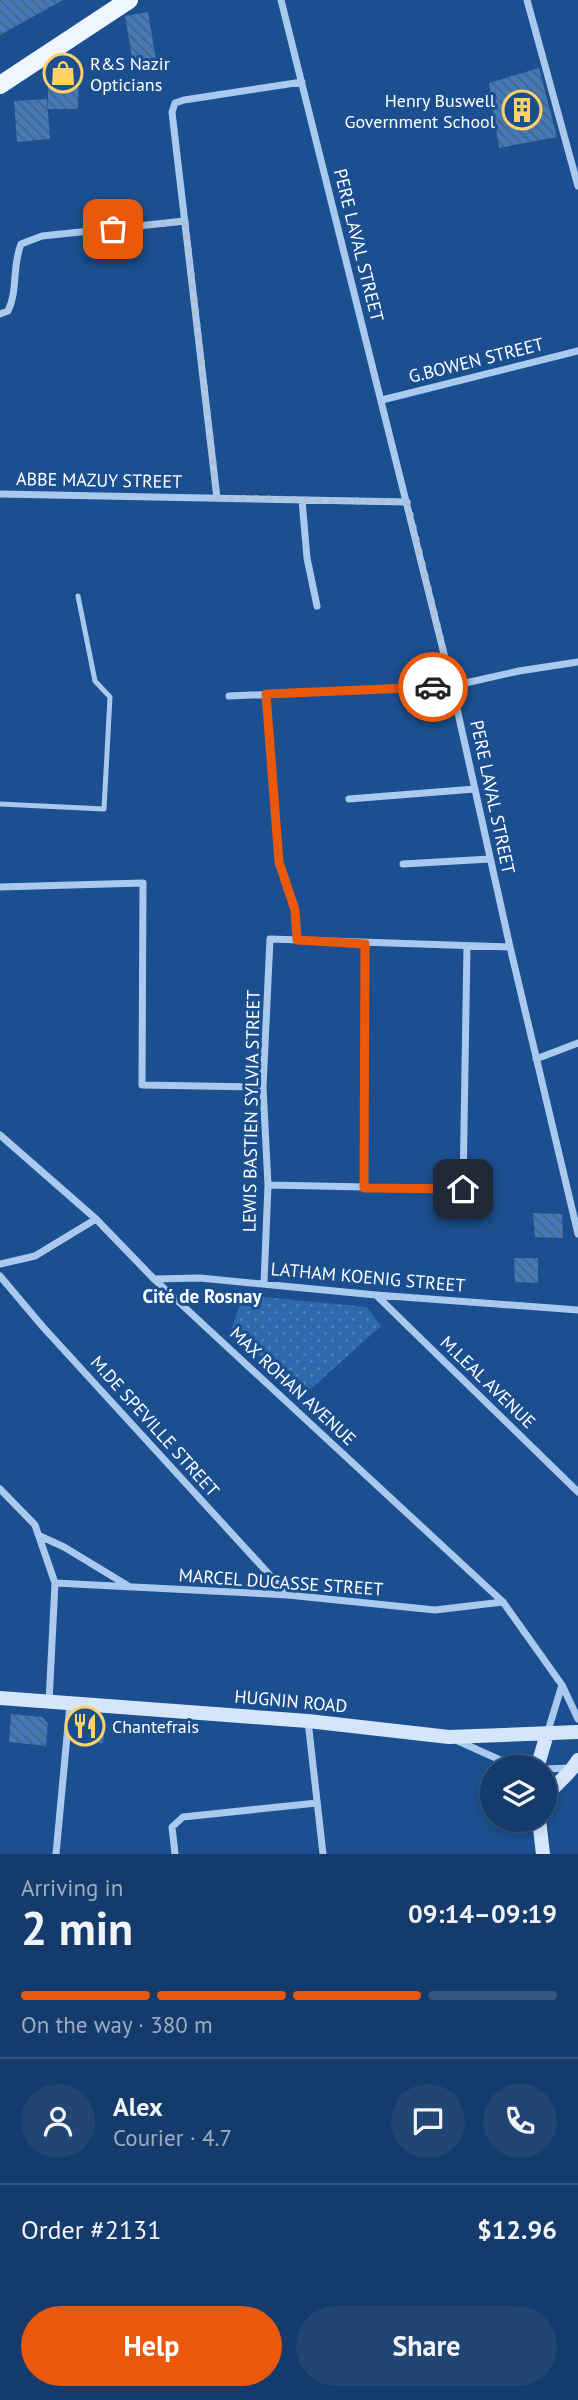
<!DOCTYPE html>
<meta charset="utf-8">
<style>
:root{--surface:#143b6b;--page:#214673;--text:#f1f3f6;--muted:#9dadc1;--line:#33557e;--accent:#ea580c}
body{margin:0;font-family:"PT Sans",sans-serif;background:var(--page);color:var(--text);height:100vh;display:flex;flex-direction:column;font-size:26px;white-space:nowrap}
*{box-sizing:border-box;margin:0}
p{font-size:23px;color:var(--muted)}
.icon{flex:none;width:38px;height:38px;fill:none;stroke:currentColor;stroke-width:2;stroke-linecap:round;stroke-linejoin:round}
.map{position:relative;height:1854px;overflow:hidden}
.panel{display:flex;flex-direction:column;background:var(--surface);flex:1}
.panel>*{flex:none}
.fabs{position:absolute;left:480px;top:1755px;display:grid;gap:14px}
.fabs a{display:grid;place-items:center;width:77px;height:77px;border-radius:50%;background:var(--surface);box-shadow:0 4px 10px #0003,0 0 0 2px var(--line);font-size:35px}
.pin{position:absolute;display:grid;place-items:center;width:60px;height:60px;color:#fff;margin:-30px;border-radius:14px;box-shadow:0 4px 10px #0006}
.courier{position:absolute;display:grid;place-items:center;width:70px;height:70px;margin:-35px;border:5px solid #ea580c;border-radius:50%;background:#fff;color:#222;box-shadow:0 2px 9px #0007}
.summary em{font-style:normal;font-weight:600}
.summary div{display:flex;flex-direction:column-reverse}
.summary{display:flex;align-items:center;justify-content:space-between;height:119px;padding:0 21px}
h1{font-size:46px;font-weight:600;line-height:52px}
.bar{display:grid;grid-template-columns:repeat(4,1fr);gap:10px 7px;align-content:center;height:84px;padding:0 21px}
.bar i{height:9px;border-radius:5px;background:var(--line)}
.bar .active{background:var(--accent)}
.bar p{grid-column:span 4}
.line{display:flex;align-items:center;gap:18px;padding:0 21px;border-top:2px solid var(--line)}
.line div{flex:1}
.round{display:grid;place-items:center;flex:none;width:74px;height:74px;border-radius:37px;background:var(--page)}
.action{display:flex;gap:14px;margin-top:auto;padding:14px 21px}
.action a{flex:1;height:80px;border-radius:42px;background:var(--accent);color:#fff;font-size:28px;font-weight:600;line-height:80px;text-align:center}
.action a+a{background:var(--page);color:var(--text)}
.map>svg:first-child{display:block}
.green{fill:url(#green-dots)}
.building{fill:url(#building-back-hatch)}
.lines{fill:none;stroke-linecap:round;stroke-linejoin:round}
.lane{stroke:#a9c9ee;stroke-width:5}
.street{stroke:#a9c9ee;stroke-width:7}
.secondary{stroke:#d6e6fa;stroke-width:14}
.primary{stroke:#f0f6ff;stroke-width:18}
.done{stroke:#afc1d8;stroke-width:7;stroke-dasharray:0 12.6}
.route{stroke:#ea580c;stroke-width:9}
.labels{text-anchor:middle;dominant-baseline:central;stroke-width:6;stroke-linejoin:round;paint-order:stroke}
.poi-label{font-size:18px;fill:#fff;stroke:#1b4f8f;text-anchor:start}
.street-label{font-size:18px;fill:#fff;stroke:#1b4f8f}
.neighbourhood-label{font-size:19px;font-weight:bold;fill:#fff;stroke:#1b4f8f}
</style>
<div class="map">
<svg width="578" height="1854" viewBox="0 0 578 1854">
<defs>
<pattern id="green-dots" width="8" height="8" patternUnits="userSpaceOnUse" patternTransform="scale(1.75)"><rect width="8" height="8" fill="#2e69ad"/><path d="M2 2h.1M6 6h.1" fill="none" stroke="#4d80b9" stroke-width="1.8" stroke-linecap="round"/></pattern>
<pattern id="building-back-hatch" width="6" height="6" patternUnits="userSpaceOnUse" patternTransform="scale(1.75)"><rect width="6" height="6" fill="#4478b7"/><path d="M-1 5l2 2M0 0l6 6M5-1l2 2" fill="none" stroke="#486282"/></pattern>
</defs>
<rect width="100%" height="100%" fill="#1b4f8f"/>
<path class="green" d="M243,1295L367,1307L381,1326L304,1395L231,1331Z"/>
<path class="building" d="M0,0H63L0,35Z
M148,12L157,65L134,69L125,16Z
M539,68L557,137L499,148L489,83Z
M61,71L79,72L78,109H48V87H55V79H61Z
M47,99L50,139L17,142L14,101Z
M533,1213L562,1214L563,1238L535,1237Z
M514,1258H538V1283L515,1282Z
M11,1714L42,1717L48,1723L46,1746L9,1742Z
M76,1721L105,1724L103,1743L75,1740Z"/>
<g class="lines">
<path class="lane" d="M0,804L104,809L110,697L95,681L78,596"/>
<path class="street" d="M281,0L452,686L510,947L578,1234
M527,0L578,186
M0,314L8,311C18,291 12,266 21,244L42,236L185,221
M382,400L578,351
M0,494L407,502
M217,498L172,112L175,103L184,100L302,82
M302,500L307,558L317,606
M266,694L279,862L295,910L297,940
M229,696L452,686L519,671L578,662
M349,799L475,789
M403,864L490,859
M0,887L143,883L142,1085L263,1087
M536,1059L578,1043
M0,1135L96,1219L154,1279L503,1602L562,1685L578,1719
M268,1185L463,1189L467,946
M364,1188L365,944
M0,1264L35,1256L96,1219
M0,1276L43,1327L288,1595
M155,1279L200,1278L376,1295L578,1310
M264,1283L268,1185L263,1087L270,939L510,947
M376,1295L578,1492
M0,1489L35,1525L55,1583L49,1702
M40,1536L64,1547L130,1587
M55,1583L288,1595L435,1610L503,1602
M308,1721L323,1854
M547,1734L562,1685
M458,1741L509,1764L525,1768
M544,1769L571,1768
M56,1854L70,1704
M175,1854L172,1827L183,1817L317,1803"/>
<path class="secondary" d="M0,1698L308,1721L449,1737L578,1732
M537,1768L547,1734
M544,1800C554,1784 570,1775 578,1760
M539,1820L543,1854"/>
<path class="primary" d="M0,85L129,0"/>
</g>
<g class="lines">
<path class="done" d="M113,229L185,221L217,498L407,502L452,686L433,687"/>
<path class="route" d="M433,687L266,694L279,862L295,910L297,940L365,944L364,1188L463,1189"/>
</g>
<defs>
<symbol id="shop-ring" viewBox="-11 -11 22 22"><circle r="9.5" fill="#1b4f8f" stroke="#ffd166" stroke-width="1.5"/><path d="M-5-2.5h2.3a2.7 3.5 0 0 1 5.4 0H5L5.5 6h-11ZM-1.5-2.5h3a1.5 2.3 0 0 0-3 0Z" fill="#ffd166"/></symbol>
<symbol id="building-ring" viewBox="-11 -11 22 22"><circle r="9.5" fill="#1b4f8f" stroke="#ffd166" stroke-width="1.5"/><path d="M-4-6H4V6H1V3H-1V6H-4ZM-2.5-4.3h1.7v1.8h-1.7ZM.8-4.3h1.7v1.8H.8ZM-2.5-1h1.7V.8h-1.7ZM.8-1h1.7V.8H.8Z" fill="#ffd166"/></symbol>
<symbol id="restaurant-ring" viewBox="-11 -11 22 22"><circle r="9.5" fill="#1b4f8f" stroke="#ffd166" stroke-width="1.5"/><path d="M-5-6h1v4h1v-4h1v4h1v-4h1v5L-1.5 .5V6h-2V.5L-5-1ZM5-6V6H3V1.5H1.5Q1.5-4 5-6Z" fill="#ffd166"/></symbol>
</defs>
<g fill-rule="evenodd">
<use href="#shop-ring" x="41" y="51" width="44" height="44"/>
<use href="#building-ring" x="500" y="88" width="44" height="44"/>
<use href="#restaurant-ring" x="63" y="1704" width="44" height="44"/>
</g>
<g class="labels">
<g class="poi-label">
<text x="90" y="63">R&amp;S Nazir<tspan x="90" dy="21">Opticians</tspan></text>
<text x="495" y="100" text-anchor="end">Henry Buswell<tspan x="495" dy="21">Government School</tspan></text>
<text x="112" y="1726">Chantefrais</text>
</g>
<g class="street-label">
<text transform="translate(359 245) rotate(76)">PERE LAVAL STREET</text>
<text transform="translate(476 360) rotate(-14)">G.BOWEN STREET</text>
<text transform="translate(99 480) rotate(1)">ABBE MAZUY STREET</text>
<text transform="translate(493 797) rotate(78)">PERE LAVAL STREET</text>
<text transform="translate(251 1111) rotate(-89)">LEWIS BASTIEN SYLVIA STREET</text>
<text transform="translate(368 1277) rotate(5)">LATHAM KOENIG STREET</text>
<text transform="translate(488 1382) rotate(44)">M.LEAL AVENUE</text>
<text transform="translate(293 1386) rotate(43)">MAX ROHAN AVENUE</text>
<text transform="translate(155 1426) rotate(48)">M.DE SPEVILLE STREET</text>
<text transform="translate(281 1582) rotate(4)">MARCEL DUCASSE STREET</text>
<text transform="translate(291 1701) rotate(5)">HUGNIN ROAD</text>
</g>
<g class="neighbourhood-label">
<text x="202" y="1296">Cité de Rosnay</text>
</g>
</g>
</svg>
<div class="fabs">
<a><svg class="icon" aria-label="layers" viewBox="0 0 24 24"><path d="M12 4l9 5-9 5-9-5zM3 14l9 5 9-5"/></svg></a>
</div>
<div class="pin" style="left:113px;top:229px;background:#ea580c"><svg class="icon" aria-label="bag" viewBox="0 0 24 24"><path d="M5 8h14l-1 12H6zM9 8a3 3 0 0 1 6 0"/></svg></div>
<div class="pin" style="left:463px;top:1189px;background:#1f2937"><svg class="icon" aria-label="home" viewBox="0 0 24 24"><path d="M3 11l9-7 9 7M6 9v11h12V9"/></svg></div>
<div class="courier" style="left:433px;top:687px"><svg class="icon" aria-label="car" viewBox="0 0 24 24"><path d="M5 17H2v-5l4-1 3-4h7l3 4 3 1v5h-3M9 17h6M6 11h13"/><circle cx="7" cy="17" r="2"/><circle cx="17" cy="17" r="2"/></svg></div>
</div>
<section class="panel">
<div class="summary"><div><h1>2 min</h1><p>Arriving in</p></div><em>09:14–09:19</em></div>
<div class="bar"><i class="active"></i><i class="active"></i><i class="active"></i><i></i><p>On the way · 380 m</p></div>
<div class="line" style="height:126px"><a class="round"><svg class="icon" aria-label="person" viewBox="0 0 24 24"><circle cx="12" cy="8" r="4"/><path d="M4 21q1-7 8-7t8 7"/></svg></a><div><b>Alex</b><p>Courier · 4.7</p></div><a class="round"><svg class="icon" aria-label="chat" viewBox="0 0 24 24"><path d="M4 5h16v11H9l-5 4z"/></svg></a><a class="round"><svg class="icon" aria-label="phone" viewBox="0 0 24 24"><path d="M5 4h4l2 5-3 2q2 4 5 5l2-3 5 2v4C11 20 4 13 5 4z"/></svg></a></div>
<div class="line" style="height:91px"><div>Order #2131</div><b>$12.96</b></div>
<div class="action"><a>Help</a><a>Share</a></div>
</section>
